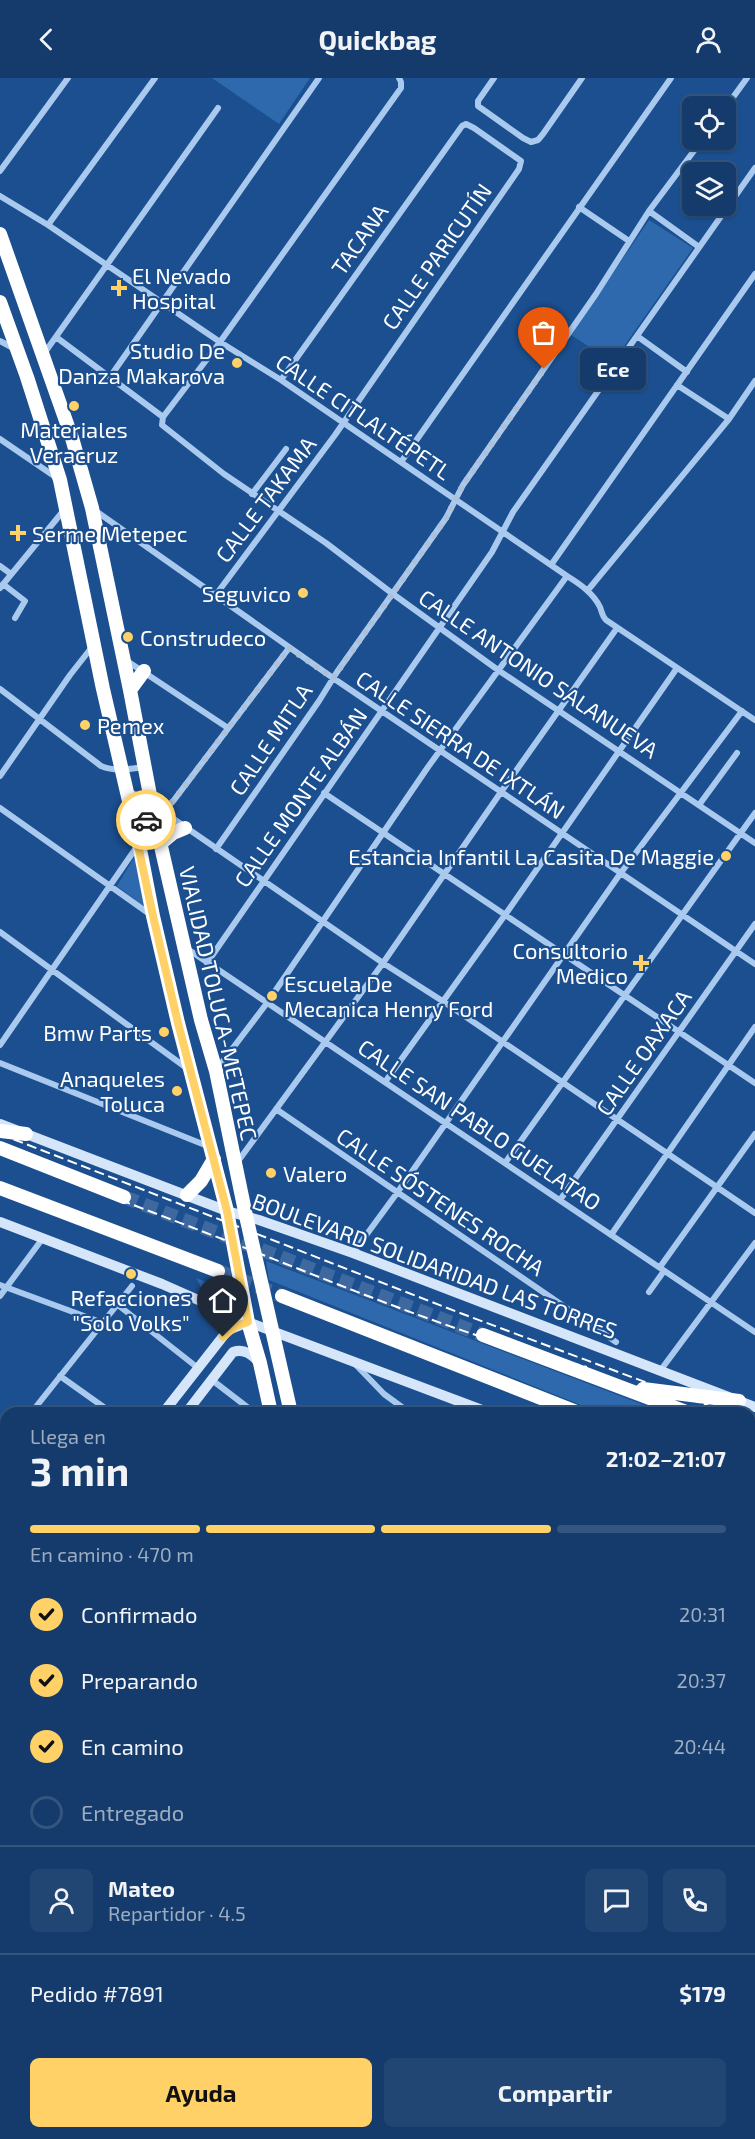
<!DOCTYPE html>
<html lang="es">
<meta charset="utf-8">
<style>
:root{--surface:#143b6b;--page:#214673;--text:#f1f3f6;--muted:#9dadc1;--line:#33557e;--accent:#ffd166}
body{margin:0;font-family:"Exo 2",sans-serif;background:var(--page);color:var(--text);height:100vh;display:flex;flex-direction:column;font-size:22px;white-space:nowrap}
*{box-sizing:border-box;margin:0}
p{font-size:20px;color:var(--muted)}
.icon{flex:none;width:33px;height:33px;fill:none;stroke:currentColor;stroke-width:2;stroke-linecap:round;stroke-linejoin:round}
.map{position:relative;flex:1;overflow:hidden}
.drawer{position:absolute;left:0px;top:1329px;width:756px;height:732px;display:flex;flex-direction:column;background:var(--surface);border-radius:18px 18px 0 0;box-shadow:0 2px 4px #0004,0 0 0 2px var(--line)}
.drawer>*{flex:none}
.controls{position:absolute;left:682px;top:18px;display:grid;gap:12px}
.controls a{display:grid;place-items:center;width:54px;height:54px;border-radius:9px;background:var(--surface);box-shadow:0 2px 4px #0004,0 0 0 2px var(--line);font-size:30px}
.pin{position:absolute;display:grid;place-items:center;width:51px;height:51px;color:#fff;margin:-62px -26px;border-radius:50% 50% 50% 0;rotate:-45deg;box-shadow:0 0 6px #0007}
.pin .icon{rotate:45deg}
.courier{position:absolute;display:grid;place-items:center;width:60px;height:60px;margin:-30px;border:4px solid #ffd166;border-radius:50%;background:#fff;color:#222;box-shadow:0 2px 8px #0007}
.bubble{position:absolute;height:42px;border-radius:9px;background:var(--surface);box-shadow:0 2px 4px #0004,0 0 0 2px var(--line);font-size:20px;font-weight:700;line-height:42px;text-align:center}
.overview em{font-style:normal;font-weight:700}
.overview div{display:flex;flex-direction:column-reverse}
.overview{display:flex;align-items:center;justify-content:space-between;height:102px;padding:0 30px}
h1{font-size:39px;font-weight:700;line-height:45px}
.bar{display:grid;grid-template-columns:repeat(4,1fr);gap:9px 6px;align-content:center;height:72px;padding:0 30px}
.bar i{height:8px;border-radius:4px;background:var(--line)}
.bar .selected{background:var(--accent)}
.bar p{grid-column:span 4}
.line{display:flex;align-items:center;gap:15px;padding:0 30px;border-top:2px solid var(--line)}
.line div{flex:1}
.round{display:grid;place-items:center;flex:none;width:63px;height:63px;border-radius:9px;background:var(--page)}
ol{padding:0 30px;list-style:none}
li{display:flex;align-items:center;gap:18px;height:66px}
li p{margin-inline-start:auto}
li .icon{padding:6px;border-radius:50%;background:var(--accent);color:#111;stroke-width:4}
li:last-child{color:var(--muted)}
li i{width:33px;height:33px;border:3px solid var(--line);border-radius:50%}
.cta{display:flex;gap:12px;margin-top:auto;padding:12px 30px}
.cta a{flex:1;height:69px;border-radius:9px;background:var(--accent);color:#111;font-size:24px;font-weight:700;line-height:69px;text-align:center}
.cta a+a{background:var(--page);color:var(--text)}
header{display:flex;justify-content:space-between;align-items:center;height:78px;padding:0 30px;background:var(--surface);font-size:27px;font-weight:700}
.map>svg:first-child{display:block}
.green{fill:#2e69ad}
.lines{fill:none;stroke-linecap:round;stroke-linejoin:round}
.highway-tunnel{stroke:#3d69a0;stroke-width:14;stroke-dasharray:14 7;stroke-linecap:butt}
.street{stroke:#a9c9ee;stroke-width:6}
.secondary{stroke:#d6e6fa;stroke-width:10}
.primary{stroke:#f0f6ff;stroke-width:12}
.highway{stroke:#fff;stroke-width:14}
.rail{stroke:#fff;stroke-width:2;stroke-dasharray:10 4.5;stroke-linecap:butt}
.highway-bridge{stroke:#fff;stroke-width:14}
.done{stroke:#afc1d8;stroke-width:6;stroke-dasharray:0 10.8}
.route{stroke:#ffd166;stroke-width:8}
.poi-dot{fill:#ffd166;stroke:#1b4f8f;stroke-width:2}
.labels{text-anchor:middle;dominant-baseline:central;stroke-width:4.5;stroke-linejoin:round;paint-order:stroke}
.street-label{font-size:22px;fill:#fff;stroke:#1b4f8f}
.poi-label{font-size:22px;fill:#fff;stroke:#1b4f8f;text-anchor:start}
</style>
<header><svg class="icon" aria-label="back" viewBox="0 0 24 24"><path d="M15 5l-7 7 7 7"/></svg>Quickbag<svg class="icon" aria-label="person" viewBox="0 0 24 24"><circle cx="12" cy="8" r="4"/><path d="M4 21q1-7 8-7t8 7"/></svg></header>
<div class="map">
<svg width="755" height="2061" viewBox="0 0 755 2061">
<rect width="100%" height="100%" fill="#1b4f8f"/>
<path class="green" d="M212,0H310L279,46Z
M649,142L693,170L613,284L571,257Z
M135,778L144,828L117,808Z
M266,1183L665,1335H601L269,1202Z
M196,1200L239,1217L237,1228L204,1214Z
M755,1597V1659L750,1656V1638L753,1634L750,1631V1605Z
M755,1977V2061H505L523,2055H750V1979Z"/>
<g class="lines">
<path class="highway-tunnel" d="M124,1119L483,1257
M218,1193L282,1218"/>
<path class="street" d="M399,0L401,4V10L220,264L163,339L162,347L224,396L326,465L393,516L498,592L755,765
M494,0L478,23V28L523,60L531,64L538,62L543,56L582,0
M726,29L747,0
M0,93L68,0
M0,118L48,147L220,264L281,302L567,498C580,506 593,515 600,529C602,534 602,538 606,542L755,642
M579,129L629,163
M649,133L699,169
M48,147L155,0
M637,258L687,294
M56,259L163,339
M0,263L15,271
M43,277L218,30
M110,299L319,0
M677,307L729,341
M0,361L57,400
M401,384L671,0
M252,416L286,371
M93,431L333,600L755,886
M551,487L755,196
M0,488L11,496
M3,506L25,523L15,540
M0,510L64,432
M588,512L729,341L755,303
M215,518L335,357L519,91L521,83L474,50L466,46L462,48L281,302
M124,581L228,650
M0,611L101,688C115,694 129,691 144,689
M0,698L70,597L92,569
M129,713L152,726L383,885L444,924L755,1135
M324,715L755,1005
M699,727L737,675
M0,730L151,837
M136,747L163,734L174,722L289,570
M216,771L319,623L337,594L446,440L463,407L596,216L649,133L702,62
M0,854L188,991
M186,870L755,1254
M207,885L492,474L513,434L755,90
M0,967L138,767
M0,985L210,1069
M217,991L267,925L428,689L567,498
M385,1004L505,837L677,590
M276,1031L616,1264
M505,1085L755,735
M236,1086L383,885L501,714L617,550
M560,1122L755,846
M611,1157L755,949
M353,1175L397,1115L620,796L742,633
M660,1189L755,1056
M0,1207L103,1245
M649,1214L664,1193
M0,1218L43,1160
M118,1227L198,1290
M356,1287L384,1316L410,1335
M660,1293L755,1165
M60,1298L112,1335
M212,1302L255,1335
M31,1335L132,1208
M0,1364L6,1368
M750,1468L755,1470
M750,1585L755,1577
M750,1665L755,1669
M0,1677L6,1669
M0,1682L6,1686
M750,1712L755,1705
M0,1760L6,1751
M0,1851L6,1842
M750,1879L755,1882
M0,1929L6,1933
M184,2055L193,2061
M12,2061L17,2055"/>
<path class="secondary" d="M0,1046L227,1133L259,1142L353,1175L755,1329
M0,1144L162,1206L248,1244L490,1335
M163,1335L228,1252L248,1244
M186,1335L233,1274C245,1270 252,1277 260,1285
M750,1438L755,1440
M0,1559L6,1550
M0,1589L6,1580
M750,1933L755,1932
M750,1972L755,1970
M357,2061L374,2055
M472,2061L490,2055"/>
<path class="primary" d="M498,2061L502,2055"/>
<path class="highway" d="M0,156L72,360L92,430L130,612L154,738L201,942L216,993L246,1138L291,1335
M0,224L27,299L60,402L103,611L139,766L153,838L178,945L227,1133L248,1244L260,1285L271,1335
M130,612L144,593
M161,765L173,755L185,750
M0,1053L26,1056
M0,1070L124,1119
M0,1110L218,1193
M187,1117L201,1103L214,1081
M282,1218L579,1335
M483,1257L689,1335
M643,1311L739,1323
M750,1358L755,1360
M750,1403L755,1405
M750,1944L755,1943
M750,1959L755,1957"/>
<path class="rail" d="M0,1056L460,1235L728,1335
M0,1072C82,1109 169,1140 253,1173C363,1216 473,1262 587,1289
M750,1349L755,1351"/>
<path class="highway-bridge" d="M397,2061L415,2055
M438,2061L455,2055"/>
</g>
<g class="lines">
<path class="done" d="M146,742L163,734L174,722L289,570L333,600L446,440L463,407L544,291"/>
<path class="route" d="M146,742L134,748L153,838L178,945L227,1133L248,1244L236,1248L223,1259"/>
</g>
<g class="poi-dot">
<path d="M116 201h6v6h6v6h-6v6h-6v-6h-6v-6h6z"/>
<circle cx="237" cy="285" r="6"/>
<circle cx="74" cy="328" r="6"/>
<path d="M15 446h6v6h6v6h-6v6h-6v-6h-6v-6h6z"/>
<circle cx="303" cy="515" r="6"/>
<circle cx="128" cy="559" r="6"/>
<circle cx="85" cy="647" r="6"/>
<circle cx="726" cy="778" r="6"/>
<path d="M638 876h6v6h6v6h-6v6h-6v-6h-6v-6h6z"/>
<circle cx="272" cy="918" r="6"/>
<circle cx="164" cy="954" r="6"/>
<circle cx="177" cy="1013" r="6"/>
<circle cx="271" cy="1095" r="6"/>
<circle cx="131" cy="1196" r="6"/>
</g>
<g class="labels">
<g class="street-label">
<text transform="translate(359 161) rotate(-55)">TACANA</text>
<text transform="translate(436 178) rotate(-55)">CALLE PARICUTÍN</text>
<text transform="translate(364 338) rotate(34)">CALLE CITLALTÉPETL</text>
<text transform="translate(265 421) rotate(-53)">CALLE TAKAMA</text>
<text transform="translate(539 595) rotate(34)">CALLE ANTONIO SALANUEVA</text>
<text transform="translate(270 661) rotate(-56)">CALLE MITLA</text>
<text transform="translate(461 666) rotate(34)">CALLE SIERRA DE IXTLÁN</text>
<text transform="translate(300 719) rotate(-55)">CALLE MONTE ALBÁN</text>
<text transform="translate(219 925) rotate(77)">VIALIDAD TOLUCA-METEPEC</text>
<text transform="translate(643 974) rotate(-55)">CALLE OAXACA</text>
<text transform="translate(480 1046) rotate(34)">CALLE SAN PABLO GUELATAO</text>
<text transform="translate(441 1123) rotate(34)">CALLE SÓSTENES ROCHA</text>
<text transform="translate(435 1187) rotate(20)">BOULEVARD SOLIDARIDAD LAS TORRES</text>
</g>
<g class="poi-label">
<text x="132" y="197">El Nevado<tspan x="132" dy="25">Hospital</tspan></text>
<text x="225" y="272" text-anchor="end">Studio De<tspan x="225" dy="25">Danza Makarova</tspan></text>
<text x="74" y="351" text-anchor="middle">Materiales<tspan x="74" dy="25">Veracruz</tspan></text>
<text x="32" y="455">Serme Metepec</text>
<text x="291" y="515" text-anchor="end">Seguvico</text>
<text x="140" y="559">Construdeco</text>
<text x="97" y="647">Pemex</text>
<text x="714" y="778" text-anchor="end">Estancia Infantil La Casita De Maggie</text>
<text x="628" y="872" text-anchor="end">Consultorio<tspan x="628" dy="25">Medico</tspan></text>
<text x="284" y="905">Escuela De<tspan x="284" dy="25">Mecanica Henry Ford</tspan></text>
<text x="152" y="954" text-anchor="end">Bmw Parts</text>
<text x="165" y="1000" text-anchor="end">Anaqueles<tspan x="165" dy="25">Toluca</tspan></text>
<text x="283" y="1095">Valero</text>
<text x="131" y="1219" text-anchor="middle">Refacciones<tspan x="131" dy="25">"Solo Volks"</tspan></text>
</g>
</g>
</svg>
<div class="controls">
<a><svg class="icon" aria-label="locate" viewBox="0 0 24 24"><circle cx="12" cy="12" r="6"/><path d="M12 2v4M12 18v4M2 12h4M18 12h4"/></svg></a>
<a><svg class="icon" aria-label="layers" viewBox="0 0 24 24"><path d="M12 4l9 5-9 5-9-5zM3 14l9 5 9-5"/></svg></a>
</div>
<div class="pin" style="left:544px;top:291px;background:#ea580c"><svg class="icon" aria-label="bag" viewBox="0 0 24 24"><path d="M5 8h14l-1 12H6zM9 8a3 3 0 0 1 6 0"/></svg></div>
<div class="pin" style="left:223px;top:1259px;background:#1f2937"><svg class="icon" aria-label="home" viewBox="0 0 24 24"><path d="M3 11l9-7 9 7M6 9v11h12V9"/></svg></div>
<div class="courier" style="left:146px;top:742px"><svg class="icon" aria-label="car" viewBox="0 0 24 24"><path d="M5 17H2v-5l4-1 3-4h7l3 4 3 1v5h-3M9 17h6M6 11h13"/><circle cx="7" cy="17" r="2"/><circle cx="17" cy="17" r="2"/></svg></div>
<div class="bubble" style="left:580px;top:270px;width:66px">Ece</div>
<section class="drawer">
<div class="overview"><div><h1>3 min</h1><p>Llega en</p></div><em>21:02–21:07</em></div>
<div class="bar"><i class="selected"></i><i class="selected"></i><i class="selected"></i><i></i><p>En camino · 470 m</p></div>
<ol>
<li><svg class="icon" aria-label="check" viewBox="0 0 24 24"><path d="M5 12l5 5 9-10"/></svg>Confirmado<p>20:31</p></li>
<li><svg class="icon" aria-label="check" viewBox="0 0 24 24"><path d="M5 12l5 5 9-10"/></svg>Preparando<p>20:37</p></li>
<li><svg class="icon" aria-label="check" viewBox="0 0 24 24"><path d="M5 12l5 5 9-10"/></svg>En camino<p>20:44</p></li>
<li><i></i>Entregado</li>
</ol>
<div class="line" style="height:108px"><a class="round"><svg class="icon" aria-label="person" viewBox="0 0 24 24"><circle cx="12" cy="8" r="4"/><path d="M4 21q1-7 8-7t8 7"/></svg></a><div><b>Mateo</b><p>Repartidor · 4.5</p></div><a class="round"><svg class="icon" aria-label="chat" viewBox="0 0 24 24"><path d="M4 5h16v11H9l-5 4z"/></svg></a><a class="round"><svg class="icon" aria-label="phone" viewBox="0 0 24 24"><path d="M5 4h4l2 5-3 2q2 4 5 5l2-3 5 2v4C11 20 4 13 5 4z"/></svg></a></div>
<div class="line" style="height:78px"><div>Pedido #7891</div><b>$179</b></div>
<div class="cta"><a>Ayuda</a><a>Compartir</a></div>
</section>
</div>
